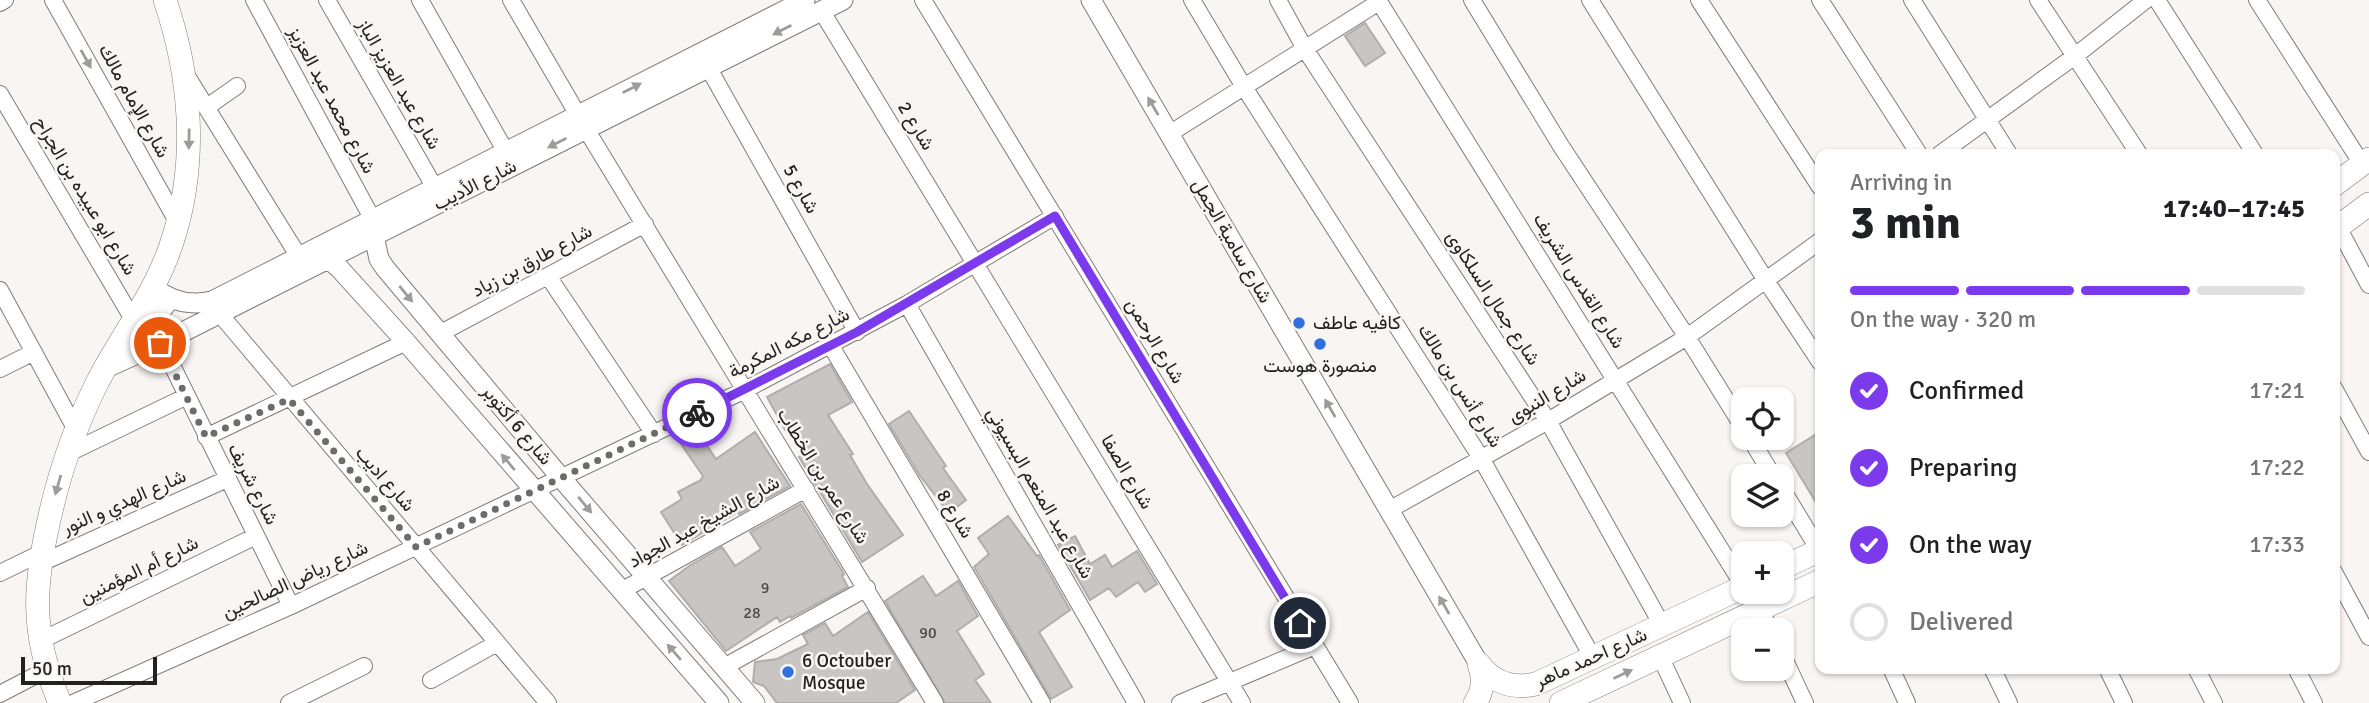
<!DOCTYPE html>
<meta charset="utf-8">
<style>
:root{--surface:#fff;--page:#f2f2f2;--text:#202124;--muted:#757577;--line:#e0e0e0;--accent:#7c3aed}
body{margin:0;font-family:Signika,Vazirmatn,sans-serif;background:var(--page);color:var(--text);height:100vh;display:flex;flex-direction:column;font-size:26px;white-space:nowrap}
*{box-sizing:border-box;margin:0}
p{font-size:23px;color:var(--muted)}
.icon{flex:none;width:38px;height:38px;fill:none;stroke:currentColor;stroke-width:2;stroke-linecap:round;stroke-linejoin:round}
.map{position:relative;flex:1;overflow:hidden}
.side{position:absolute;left:1815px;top:149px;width:525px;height:525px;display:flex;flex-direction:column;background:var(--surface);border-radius:14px;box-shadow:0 2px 5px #0004}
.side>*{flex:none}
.tools{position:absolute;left:1731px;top:387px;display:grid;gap:14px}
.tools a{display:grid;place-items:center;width:63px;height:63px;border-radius:14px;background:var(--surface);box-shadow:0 2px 5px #0004;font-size:35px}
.scale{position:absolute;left:21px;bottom:18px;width:136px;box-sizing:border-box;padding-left:7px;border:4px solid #232221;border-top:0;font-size:19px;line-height:24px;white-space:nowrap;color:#232221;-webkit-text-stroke:5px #f9f5f3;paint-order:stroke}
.pin{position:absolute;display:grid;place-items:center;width:60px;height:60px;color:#fff;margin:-30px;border:4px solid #fff;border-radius:50%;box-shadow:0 2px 7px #0007}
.courier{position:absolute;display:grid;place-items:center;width:70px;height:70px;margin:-35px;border:5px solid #7c3aed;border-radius:50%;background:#fff;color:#222;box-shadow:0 2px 9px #0007}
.headline em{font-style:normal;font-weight:700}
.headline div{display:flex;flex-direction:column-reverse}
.headline{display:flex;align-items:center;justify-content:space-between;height:119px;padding:0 35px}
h1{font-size:46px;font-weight:700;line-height:52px}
.bar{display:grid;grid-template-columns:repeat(4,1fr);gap:10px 7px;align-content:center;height:84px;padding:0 35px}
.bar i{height:9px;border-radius:5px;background:var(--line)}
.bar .active{background:var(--accent)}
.bar p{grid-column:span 4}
ol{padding:0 35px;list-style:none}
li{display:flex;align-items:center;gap:21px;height:77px}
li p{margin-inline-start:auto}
li .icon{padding:7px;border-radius:50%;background:var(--accent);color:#fff;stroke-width:4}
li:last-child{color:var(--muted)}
li i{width:38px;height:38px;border:4px solid var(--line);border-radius:50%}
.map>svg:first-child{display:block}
.building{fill:#c9c5c3;stroke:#b1adab;stroke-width:2}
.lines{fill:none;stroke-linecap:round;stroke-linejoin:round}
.minor-casing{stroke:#807c7a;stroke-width:18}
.tertiary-casing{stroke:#807c7a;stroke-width:21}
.secondary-casing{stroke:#807c7a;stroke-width:24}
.minor{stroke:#fff;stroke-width:16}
.tertiary{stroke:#fff;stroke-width:19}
.secondary{stroke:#fff;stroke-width:23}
.oneway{fill:#9c9c9b}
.done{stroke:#6e6c6a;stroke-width:7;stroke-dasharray:0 12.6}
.route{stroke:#7c3aed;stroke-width:9}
.poi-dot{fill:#2f72df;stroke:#f9f5f3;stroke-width:2.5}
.labels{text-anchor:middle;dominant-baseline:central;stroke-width:5;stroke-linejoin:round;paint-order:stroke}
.number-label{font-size:16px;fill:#4c4b4a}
.street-label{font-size:19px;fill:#232221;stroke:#f9f5f3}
.poi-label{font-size:19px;fill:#232221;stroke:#f9f5f3;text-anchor:start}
</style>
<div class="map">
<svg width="2369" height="703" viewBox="0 0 2369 703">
<rect width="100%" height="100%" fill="#f9f5f3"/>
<path class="building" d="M1365,23L1385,53L1365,66L1345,36Z
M830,364L852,402L828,415L853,454L850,455L867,484L903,535L862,562L799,457L805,453L785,430L767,397Z
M909,411L946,466L943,468L966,500L949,513L920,476L889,424Z
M696,429L716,459L755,432L790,486L739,514L738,512L682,545L661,512L682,499L678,492L701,480L703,476L679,441Z
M1815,435L1820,443V509L1786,453Z
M801,504L844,574L842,576L848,587L791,618L790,616L780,622L777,617L726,651L669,581L689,566L722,547L735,566L761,549L750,532Z
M1008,516L1037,556L1039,555L1070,610L1039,632L1072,687L1051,699L974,567L989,554L978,538Z
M1075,536L1090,564L1105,555L1112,567L1137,551L1157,584L1145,592L1138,582L1116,597L1109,588L1090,600L1058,545Z
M923,576L936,596L958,581L978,616L957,631L984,674L975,680L991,703H945L885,601Z
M868,612L915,690L896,703H777L764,686L753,682L755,662L777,659L808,644L803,635L825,623L833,636Z"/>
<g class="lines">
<defs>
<path id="minor" d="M53,0L178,223
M254,0L373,220
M327,0L435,188
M420,0L506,152
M511,0L578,115
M923,0L1350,703
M1192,0L1244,87L1481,458L1593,658
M1278,0L1305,49L1548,421L1662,625
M1378,0L1743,585
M1472,0L1561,146L1687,337L1743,427
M1590,0L1765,279L1820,362
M1699,0L1820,187
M1820,0L1919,154
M1912,0L2009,154
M2038,0L2139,154
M2157,0L2255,154
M2257,0L2362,164
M0,3L5,0
M821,10L1242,703
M708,67L857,332
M185,73L299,257
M0,94L134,321
M207,107L237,86
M586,129L935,703
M1169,134L1379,2
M1940,154L2075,56L2146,0
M2338,227L2369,285
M548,276L654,434
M0,290L76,430
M907,304L1136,703
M219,313L548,703
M439,334L645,224
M161,343L291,606
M831,346L1042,703
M0,369L34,352
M2334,388L2369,452
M206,437L406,342
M1750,438L1773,476
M67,454L185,397
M1782,489L1819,550
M1389,510L1548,421L1687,337L1820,241
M39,564L227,479
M2334,572L2369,637
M0,573L41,553
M621,591L806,489
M1760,608L1770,630
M40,641L256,536
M1782,654L1805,703
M1660,656L1682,703
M724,667L867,588
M1891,668L1907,703
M1992,668L2009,703
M2107,668L2124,703
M2196,668L2214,703
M2296,668L2314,703
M431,680L497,643
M0,694L48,669
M73,703L291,606L745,390L907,304L1055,216
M289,703L364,666
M1180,703L1315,646"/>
<path id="tertiary" d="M1091,0L1479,664
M374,236L379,259L385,268L562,479L755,703
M324,261L332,262L339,268L406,342L719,703
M154,287C171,302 190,306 212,301L805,0
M161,343C154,326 157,312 171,299
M106,368L161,343L843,0"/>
<path id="secondary" d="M2334,185L2369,159
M2334,230L2369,204
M1782,568L1820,550
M1479,664C1493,683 1513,689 1536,684L1743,587
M60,703C29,631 34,581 52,507C62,465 77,423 97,383C122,334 157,292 173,239C198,161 191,77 165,0
M1475,703C1484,690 1484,678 1479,664
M1561,703L1820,581"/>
</defs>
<use href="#minor" class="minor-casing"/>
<use href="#tertiary" class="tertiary-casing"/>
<use href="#secondary" class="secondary-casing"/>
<use href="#minor" class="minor"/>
<use href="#tertiary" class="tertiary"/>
<use href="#secondary" class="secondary"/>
</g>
<defs><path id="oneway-solid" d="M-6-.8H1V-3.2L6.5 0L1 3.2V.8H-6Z" transform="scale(1.75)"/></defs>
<g class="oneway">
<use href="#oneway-solid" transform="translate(782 30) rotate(153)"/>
<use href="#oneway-solid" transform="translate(86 59) rotate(61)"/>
<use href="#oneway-solid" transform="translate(632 88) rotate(-27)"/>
<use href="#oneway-solid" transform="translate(1153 106) rotate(-120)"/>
<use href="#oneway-solid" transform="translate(189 139) rotate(91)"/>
<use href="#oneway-solid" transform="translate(557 143) rotate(153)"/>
<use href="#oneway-solid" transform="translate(406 294) rotate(51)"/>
<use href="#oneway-solid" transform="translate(1330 408) rotate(-120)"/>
<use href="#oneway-solid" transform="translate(508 462) rotate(-130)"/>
<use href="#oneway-solid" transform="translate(58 485) rotate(106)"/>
<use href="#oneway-solid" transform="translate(585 505) rotate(50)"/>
<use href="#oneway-solid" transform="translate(1444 605) rotate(-120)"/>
<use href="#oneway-solid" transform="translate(674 652) rotate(-131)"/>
<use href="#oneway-solid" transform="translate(1623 674) rotate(-25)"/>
</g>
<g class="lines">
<path class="done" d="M160,343L206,437L289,399L416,547L697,413"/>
<path class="route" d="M697,413L857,332L1055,216L1300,623"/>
</g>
<g class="poi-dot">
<circle cx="1299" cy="323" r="7"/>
<circle cx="1320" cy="344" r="7"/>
<circle cx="788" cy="672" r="7"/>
</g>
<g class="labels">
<g class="number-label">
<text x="765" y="588">9</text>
<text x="752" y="613">28</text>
<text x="928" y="633">90</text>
</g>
<g class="street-label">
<text transform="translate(399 84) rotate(60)">شارع عبد العزيز الباز</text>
<text transform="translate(332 100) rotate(62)">شارع محمد عبد العزيز</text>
<text transform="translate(134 101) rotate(61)">شارع الإمام مالك</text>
<text transform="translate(916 126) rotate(59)">شارع 2</text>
<text transform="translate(475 185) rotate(-27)">شارع الأديب</text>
<text transform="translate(801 189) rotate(61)">شارع 5</text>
<text transform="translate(85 196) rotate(59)">شارع ابو عبيده بن الجراح</text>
<text transform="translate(1232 241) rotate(60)">شارع سامية الجمل</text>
<text transform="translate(532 261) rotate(-28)">شارع طارق بن زياد</text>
<text transform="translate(1579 281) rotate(58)">شارع القدس الشريف</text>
<text transform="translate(1493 298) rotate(57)">شارع جمال السلكاوى</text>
<text transform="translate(1155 341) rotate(59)">شارع الرحمن</text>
<text transform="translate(789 343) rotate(-27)">شارع مكه المكرمة</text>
<text transform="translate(1460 386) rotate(58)">شارع أنس بن مالك</text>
<text transform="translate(1547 396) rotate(-31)">شارع النبوى</text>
<text transform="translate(517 425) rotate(50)">شارع 6 أكتوبر</text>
<text transform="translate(1127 472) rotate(59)">شارع الصفا</text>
<text transform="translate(823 476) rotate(58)">شارع عمر بن الخطاب</text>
<text transform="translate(385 479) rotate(49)">شارع اديب</text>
<text transform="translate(253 484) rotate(63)">شارع شريف</text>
<text transform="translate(1040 493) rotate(60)">شارع عبد المنعم البسيوني</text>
<text transform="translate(124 502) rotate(-24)">شارع الهدي و النور</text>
<text transform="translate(955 514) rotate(59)">شارع 8</text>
<text transform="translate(704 522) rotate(-29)">شارع الشيخ عبد الجواد</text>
<text transform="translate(139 570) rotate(-26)">شارع أم المؤمنين</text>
<text transform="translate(295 580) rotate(-25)">شارع رياض الصالحين</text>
<text transform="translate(1591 658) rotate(-24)">شارع احمد ماهر</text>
</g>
<g class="poi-label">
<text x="1313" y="323">كافيه عاطف</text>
<text x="1320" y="366" text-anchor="middle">منصورة هوست</text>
<text x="802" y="661">6 Octouber<tspan x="802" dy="22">Mosque</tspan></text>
</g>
</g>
</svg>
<div class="tools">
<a><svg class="icon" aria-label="locate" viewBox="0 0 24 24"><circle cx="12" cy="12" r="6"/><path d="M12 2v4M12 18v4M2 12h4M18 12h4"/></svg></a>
<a><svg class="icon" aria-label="layers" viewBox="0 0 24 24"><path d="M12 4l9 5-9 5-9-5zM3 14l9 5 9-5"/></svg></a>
<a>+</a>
<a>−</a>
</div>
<div class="scale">50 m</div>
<div class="pin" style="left:160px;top:343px;background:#ea580c"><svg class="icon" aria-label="bag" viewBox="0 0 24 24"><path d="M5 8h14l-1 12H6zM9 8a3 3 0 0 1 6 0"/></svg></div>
<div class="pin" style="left:1300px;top:623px;background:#1f2937"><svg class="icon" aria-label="home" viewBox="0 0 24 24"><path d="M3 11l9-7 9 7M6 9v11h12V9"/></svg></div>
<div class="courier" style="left:697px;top:413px"><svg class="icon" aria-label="bike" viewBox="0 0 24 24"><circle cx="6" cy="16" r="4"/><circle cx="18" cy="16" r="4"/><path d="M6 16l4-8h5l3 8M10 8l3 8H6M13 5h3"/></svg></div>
<section class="side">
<div class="headline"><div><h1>3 min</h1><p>Arriving in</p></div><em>17:40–17:45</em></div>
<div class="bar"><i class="active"></i><i class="active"></i><i class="active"></i><i></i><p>On the way · 320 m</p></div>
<ol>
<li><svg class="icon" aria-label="check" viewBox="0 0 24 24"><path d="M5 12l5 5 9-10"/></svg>Confirmed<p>17:21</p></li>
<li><svg class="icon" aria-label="check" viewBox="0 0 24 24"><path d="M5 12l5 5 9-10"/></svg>Preparing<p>17:22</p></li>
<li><svg class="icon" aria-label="check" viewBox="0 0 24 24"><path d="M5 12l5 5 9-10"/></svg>On the way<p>17:33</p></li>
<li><i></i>Delivered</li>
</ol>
</section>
</div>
